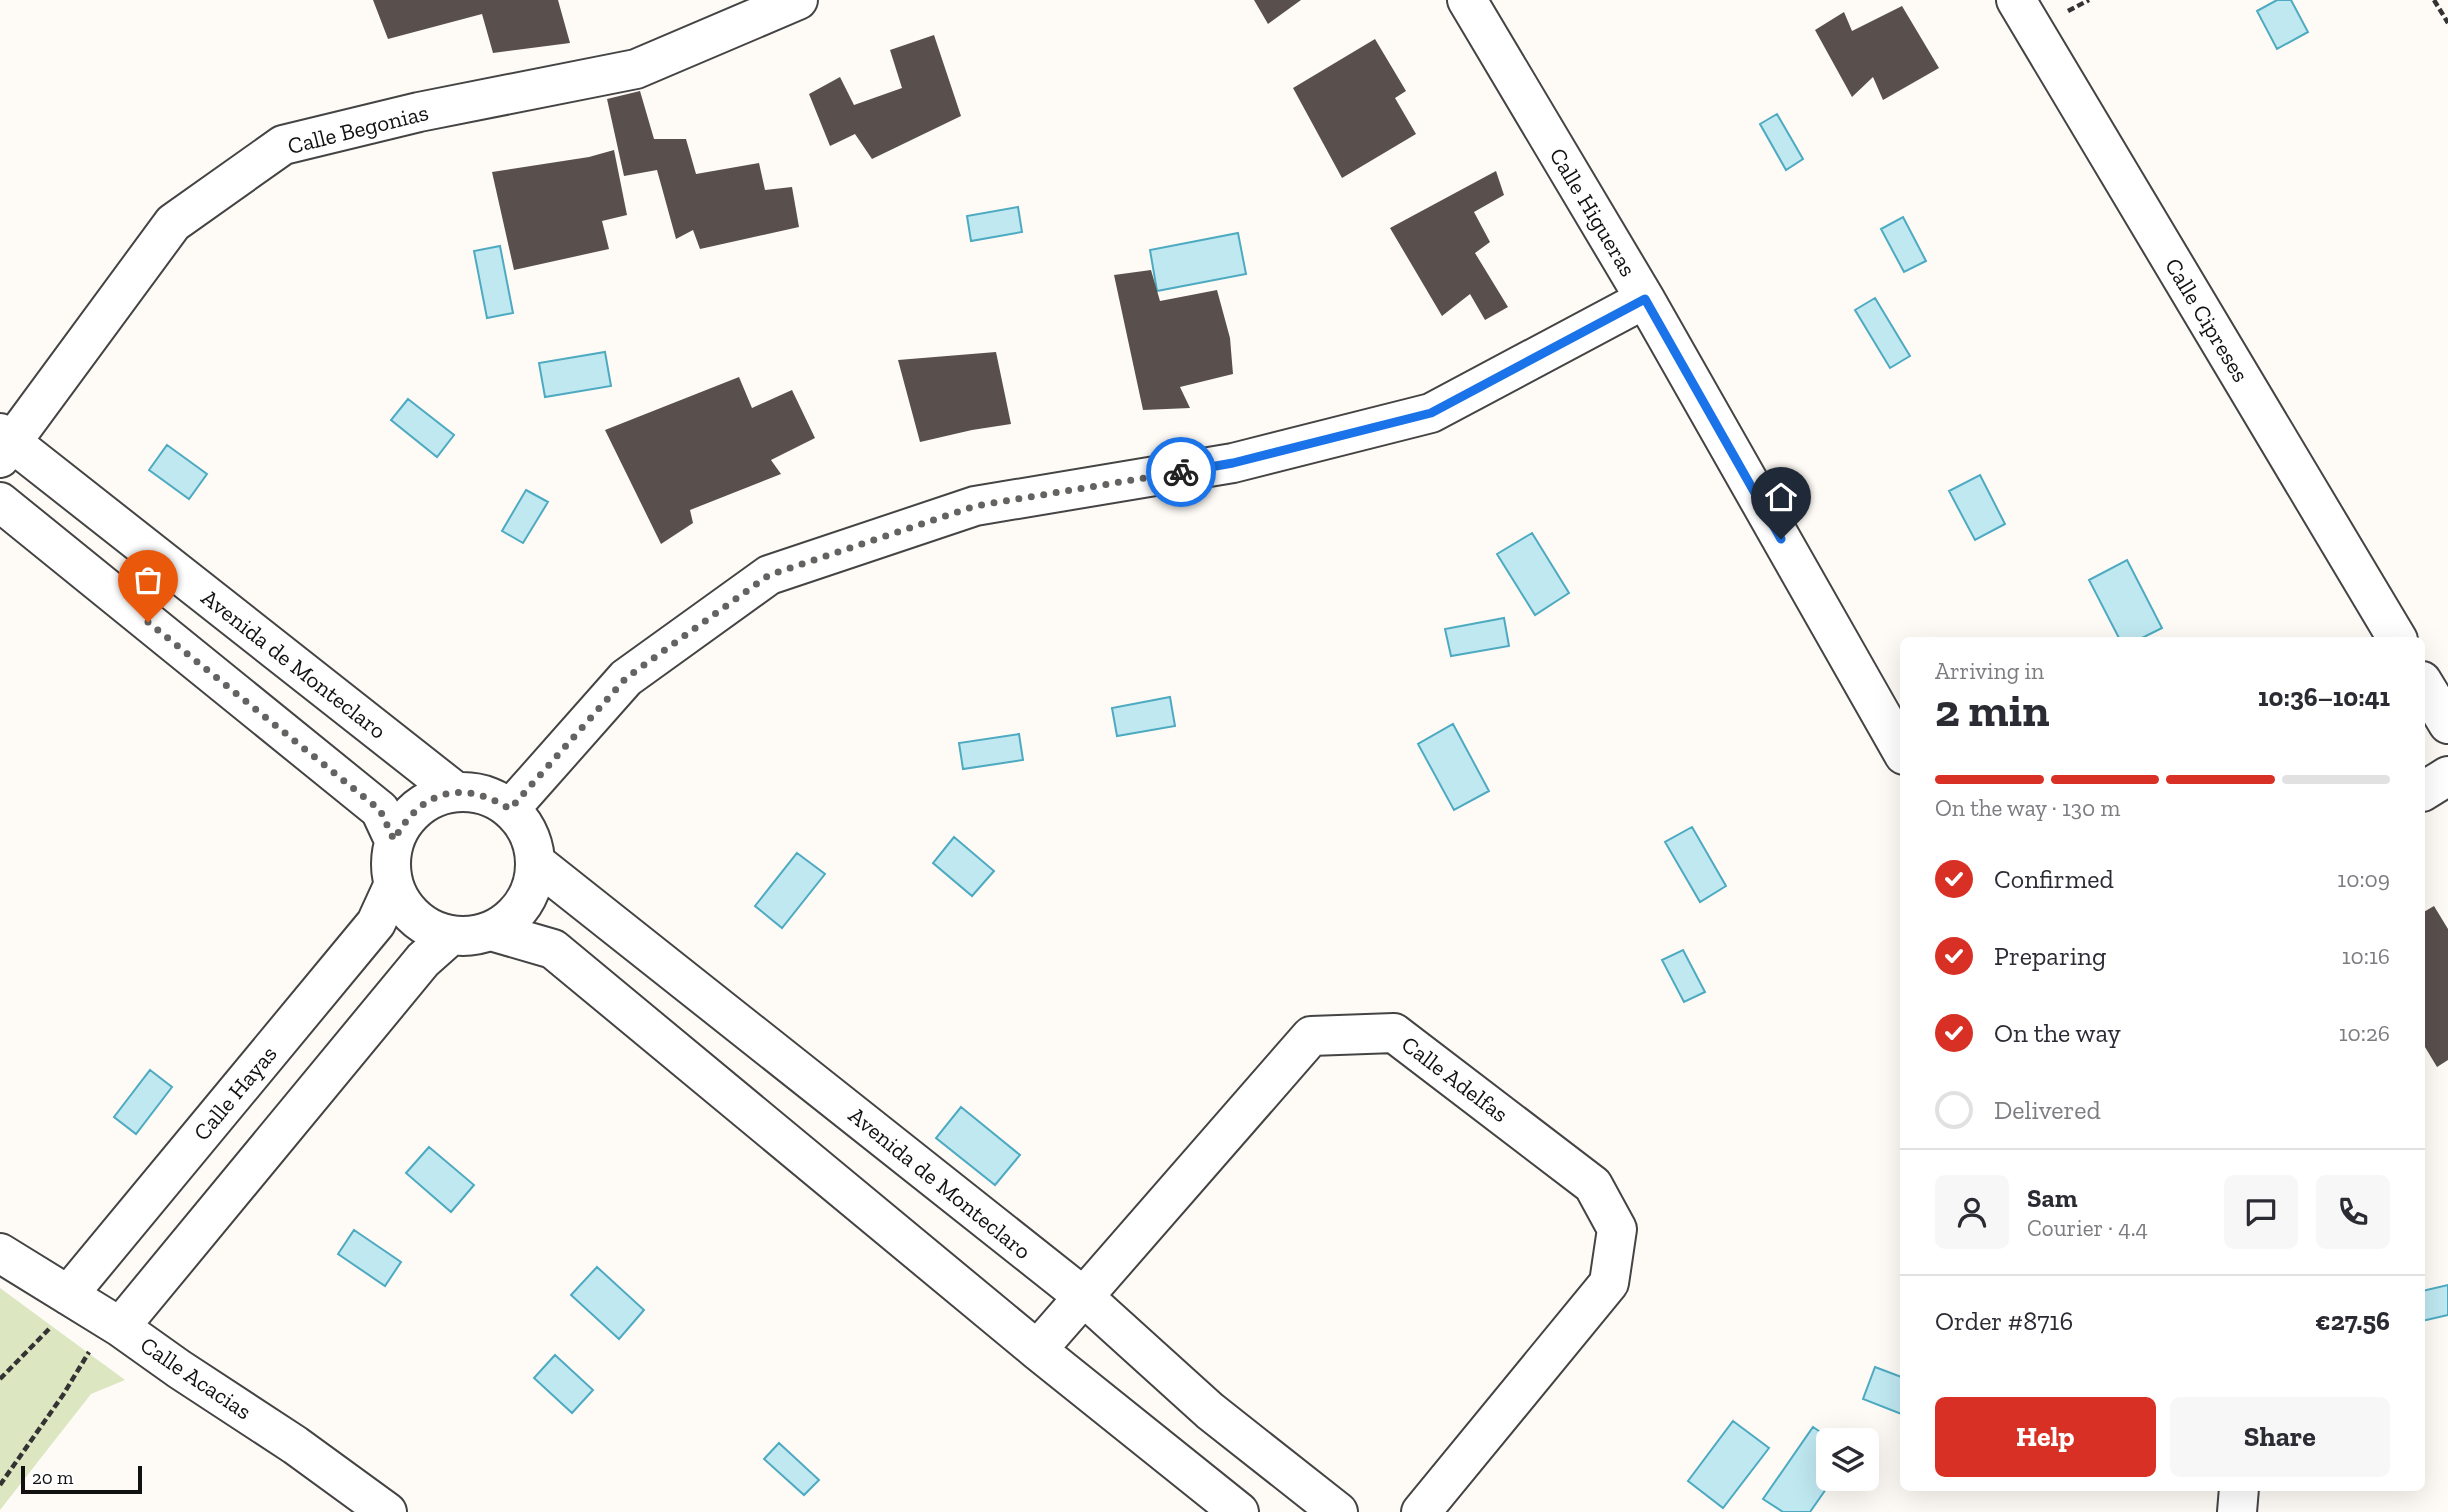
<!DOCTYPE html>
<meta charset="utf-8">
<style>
:root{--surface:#fff;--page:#f7f7f7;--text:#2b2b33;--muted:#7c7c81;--line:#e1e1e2;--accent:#d93025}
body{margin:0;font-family:"Zilla Slab",serif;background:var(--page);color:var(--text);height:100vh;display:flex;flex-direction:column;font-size:26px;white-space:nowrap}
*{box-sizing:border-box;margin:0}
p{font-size:23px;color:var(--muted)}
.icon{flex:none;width:38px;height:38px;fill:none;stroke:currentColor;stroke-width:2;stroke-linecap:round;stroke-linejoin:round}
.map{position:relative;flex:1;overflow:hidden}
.panel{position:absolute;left:1900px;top:637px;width:525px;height:854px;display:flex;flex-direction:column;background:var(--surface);border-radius:10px;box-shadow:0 7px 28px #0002}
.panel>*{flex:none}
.controls{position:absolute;left:1816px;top:1428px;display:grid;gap:14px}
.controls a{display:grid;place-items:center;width:63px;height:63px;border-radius:10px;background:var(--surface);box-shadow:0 7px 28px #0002;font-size:35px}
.scale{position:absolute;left:21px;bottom:18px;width:121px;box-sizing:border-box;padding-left:7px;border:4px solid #111;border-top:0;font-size:19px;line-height:24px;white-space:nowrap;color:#111;-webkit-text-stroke:5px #fff;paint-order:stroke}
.pin{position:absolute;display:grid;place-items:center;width:60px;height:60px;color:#fff;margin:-72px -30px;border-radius:50% 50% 50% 0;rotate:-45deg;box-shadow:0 0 7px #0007}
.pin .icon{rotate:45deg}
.courier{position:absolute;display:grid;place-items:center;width:70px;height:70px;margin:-35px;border:5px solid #1a73e8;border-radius:50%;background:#fff;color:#222;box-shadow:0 2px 9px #0007}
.headline em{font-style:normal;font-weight:700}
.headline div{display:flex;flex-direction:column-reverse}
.headline{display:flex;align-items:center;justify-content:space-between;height:119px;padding:0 35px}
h1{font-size:46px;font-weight:700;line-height:52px}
.bar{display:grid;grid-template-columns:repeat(4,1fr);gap:10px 7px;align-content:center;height:84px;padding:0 35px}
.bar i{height:9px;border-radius:5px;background:var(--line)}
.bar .selected{background:var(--accent)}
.bar p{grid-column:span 4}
.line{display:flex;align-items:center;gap:18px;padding:0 35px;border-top:2px solid var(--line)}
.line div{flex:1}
.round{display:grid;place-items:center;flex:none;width:74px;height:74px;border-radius:10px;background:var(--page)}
ol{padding:0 35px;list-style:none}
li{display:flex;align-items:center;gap:21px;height:77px}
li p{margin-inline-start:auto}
li .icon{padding:7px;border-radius:50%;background:var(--accent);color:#fff;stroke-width:4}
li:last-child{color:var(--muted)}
li i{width:38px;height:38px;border:4px solid var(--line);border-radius:50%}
.cta{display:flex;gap:14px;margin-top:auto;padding:14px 35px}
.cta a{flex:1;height:80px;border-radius:10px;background:var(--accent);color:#fff;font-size:28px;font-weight:700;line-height:80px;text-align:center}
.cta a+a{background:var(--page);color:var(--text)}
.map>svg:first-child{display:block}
.green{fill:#dce6c1}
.water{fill:#bfe8f1;stroke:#4daac1;stroke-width:2}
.building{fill:#59504e}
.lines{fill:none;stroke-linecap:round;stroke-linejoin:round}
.minor-casing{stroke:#444;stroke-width:42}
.path{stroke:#333;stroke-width:4.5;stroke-dasharray:7 3.5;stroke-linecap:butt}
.minor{stroke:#fff;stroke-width:38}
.done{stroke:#646361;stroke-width:7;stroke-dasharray:0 12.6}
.route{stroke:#1a73e8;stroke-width:9}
.labels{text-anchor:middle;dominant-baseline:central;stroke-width:7;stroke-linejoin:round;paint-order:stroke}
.street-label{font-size:23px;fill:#111;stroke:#fff}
</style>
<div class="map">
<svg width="2448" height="1512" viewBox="0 0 2448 1512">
<rect width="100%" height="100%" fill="#fefbf6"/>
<path class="green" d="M0,1288L125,1380L91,1394L0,1510Z"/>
<path class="water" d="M2277,0H2291L2308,32L2277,49L2257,11Z
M1777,114L1803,159L1786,170L1760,124Z
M1018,207L1022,232L971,241L967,216Z
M1903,217L1926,261L1904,272L1881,229Z
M1238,233L1246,274L1157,291L1150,250Z
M500,246L513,313L487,318L474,251Z
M1875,298L1910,356L1890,368L1855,310Z
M605,352L611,386L545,397L539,363Z
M408,399L454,435L437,457L391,420Z
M167,445L207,474L189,499L149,470Z
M1980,475L2005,524L1975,540L1949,491Z
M526,490L548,502L523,543L502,531Z
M1532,533L1569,593L1535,615L1497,554Z
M2127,560L2162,628L2138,640H2120L2089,580Z
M1504,618L1509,646L1451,656L1445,629Z
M1170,697L1175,726L1117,736L1112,708Z
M1453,724L1489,791L1454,810L1418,744Z
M1019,734L1023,760L963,769L959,743Z
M1692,827L1726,886L1700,902L1665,842Z
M954,837L994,871L972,896L933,863Z
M797,853L825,874L782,928L755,906Z
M1683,950L1705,992L1684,1002L1662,960Z
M150,1070L172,1087L136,1134L114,1117Z
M961,1107L1020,1155L995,1185L936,1138Z
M429,1147L474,1185L451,1212L406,1173Z
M354,1230L401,1262L385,1286L338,1254Z
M597,1267L644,1310L619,1339L571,1295Z
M2448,1285V1315L2422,1321V1291Z
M555,1355L593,1390L572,1413L534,1378Z
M1875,1367L1904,1378V1415L1863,1399Z
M1733,1421L1769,1448L1723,1508L1688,1481Z
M1813,1427L1832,1440H1829V1479H1833L1810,1512H1783L1763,1499Z
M779,1443L819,1480L804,1495L764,1459Z"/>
<path class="building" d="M373,0H558L570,43L493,53L482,14L388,39Z
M1254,0H1301L1268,24Z
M1902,6L1939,68L1883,100L1873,77L1852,97L1815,30L1844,12L1852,31Z
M934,35L961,116L872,159L855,134L830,146L809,94L840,77L854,105L902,88L890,50Z
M1375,39L1406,91L1395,98L1416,134L1342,178L1293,88Z
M640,91L654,139H686L696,174L759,163L765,190L792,187L799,227L700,249L693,230L676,239L657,170L624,176L607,99Z
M614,150L627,215L602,221L609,249L514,270L492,172L589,157Z
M1496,171L1504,195L1474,212L1490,242L1475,253L1508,307L1485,320L1470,294L1442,316L1390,228Z
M1151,270L1160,301L1217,290L1230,338L1233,374L1180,387L1190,408L1143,410L1114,275Z
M996,352L1011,424L972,430L920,442L898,360Z
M739,377L752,408L792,390L815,438L771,460L781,474L690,510L693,523L661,544L605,430Z
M2434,906L2448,929V1060L2437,1067L2422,1042V913Z"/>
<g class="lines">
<defs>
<path id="minor" d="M1467,0L1645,299L1904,755
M2016,0L2398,640
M0,433L456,792
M0,458L173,223L283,145L419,112L636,69L798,0
M0,502L380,810L394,840
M2422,681L2448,724
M391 864a72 72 0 1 1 144 0a72 72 0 1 1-144 0Z
M2422,792L2448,776
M510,809L626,678L769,575L975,506L1233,463L1431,413L1645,299
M535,862L1084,1297L1210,1411L1338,1512
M491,931L553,949L1037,1350L1239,1512
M0,1253L120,1327L179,1369L295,1445L387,1512
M68,1295L376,923L393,886
M120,1327L423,960L450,936
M1037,1350L1311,1036L1394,1033L1593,1185L1617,1229L1609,1283L1421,1512
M2237,1512L2239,1488"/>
</defs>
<use href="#minor" class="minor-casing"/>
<path class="path" d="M2434,0L2448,23
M2068,11L2089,0
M0,1379L50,1328
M0,1485L63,1395L89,1352"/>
<use href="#minor" class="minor"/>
</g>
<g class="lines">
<path class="done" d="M148,622L380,810L394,840C421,790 462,779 510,809L626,678L769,575L975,506L1181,472"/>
<path class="route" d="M1181,472L1233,463L1431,413L1645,299L1781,539"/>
</g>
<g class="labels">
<g class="street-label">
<text transform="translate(358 129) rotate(-14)">Calle Begonias</text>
<text transform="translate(1593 212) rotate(59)">Calle Higueras</text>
<text transform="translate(2207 320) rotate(59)">Calle Cipreses</text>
<text transform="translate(294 664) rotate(38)">Avenida de Monteclaro</text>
<text transform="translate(1455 1079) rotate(37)">Calle Adelfas</text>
<text transform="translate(235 1093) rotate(-50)">Calle Hayas</text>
<text transform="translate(940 1183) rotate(39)">Avenida de Monteclaro</text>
<text transform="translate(196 1378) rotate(34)">Calle Acacias</text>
</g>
</g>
</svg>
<div class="controls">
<a><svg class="icon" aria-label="layers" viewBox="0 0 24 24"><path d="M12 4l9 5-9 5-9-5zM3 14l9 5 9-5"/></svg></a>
</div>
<div class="scale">20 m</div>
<div class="pin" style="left:148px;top:622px;background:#ea580c"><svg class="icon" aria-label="bag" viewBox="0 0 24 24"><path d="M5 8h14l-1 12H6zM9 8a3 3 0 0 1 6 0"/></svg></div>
<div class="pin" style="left:1781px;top:539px;background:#1f2937"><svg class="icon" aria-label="home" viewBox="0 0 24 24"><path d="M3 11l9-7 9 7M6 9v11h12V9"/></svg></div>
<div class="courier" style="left:1181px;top:472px"><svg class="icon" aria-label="bike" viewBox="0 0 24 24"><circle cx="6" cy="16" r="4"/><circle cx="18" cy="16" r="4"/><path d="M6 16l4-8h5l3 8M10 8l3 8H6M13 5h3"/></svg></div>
<section class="panel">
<div class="headline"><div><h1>2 min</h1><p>Arriving in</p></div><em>10:36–10:41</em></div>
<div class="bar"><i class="selected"></i><i class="selected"></i><i class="selected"></i><i></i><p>On the way · 130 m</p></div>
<ol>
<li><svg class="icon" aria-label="check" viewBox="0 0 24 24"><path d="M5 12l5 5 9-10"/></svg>Confirmed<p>10:09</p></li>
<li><svg class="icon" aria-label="check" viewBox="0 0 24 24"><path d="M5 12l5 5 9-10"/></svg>Preparing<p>10:16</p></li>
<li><svg class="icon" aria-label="check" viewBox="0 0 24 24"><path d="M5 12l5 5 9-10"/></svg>On the way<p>10:26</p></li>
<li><i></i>Delivered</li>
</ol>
<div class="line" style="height:126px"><a class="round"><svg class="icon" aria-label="person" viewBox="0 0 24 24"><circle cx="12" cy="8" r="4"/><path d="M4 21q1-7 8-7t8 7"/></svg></a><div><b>Sam</b><p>Courier · 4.4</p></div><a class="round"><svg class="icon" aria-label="chat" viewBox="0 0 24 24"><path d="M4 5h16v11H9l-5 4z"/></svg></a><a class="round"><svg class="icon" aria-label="phone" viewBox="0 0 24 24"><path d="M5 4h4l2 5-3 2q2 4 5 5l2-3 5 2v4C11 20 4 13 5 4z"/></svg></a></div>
<div class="line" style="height:91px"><div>Order #8716</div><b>€27.56</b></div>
<div class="cta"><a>Help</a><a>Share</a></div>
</section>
</div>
